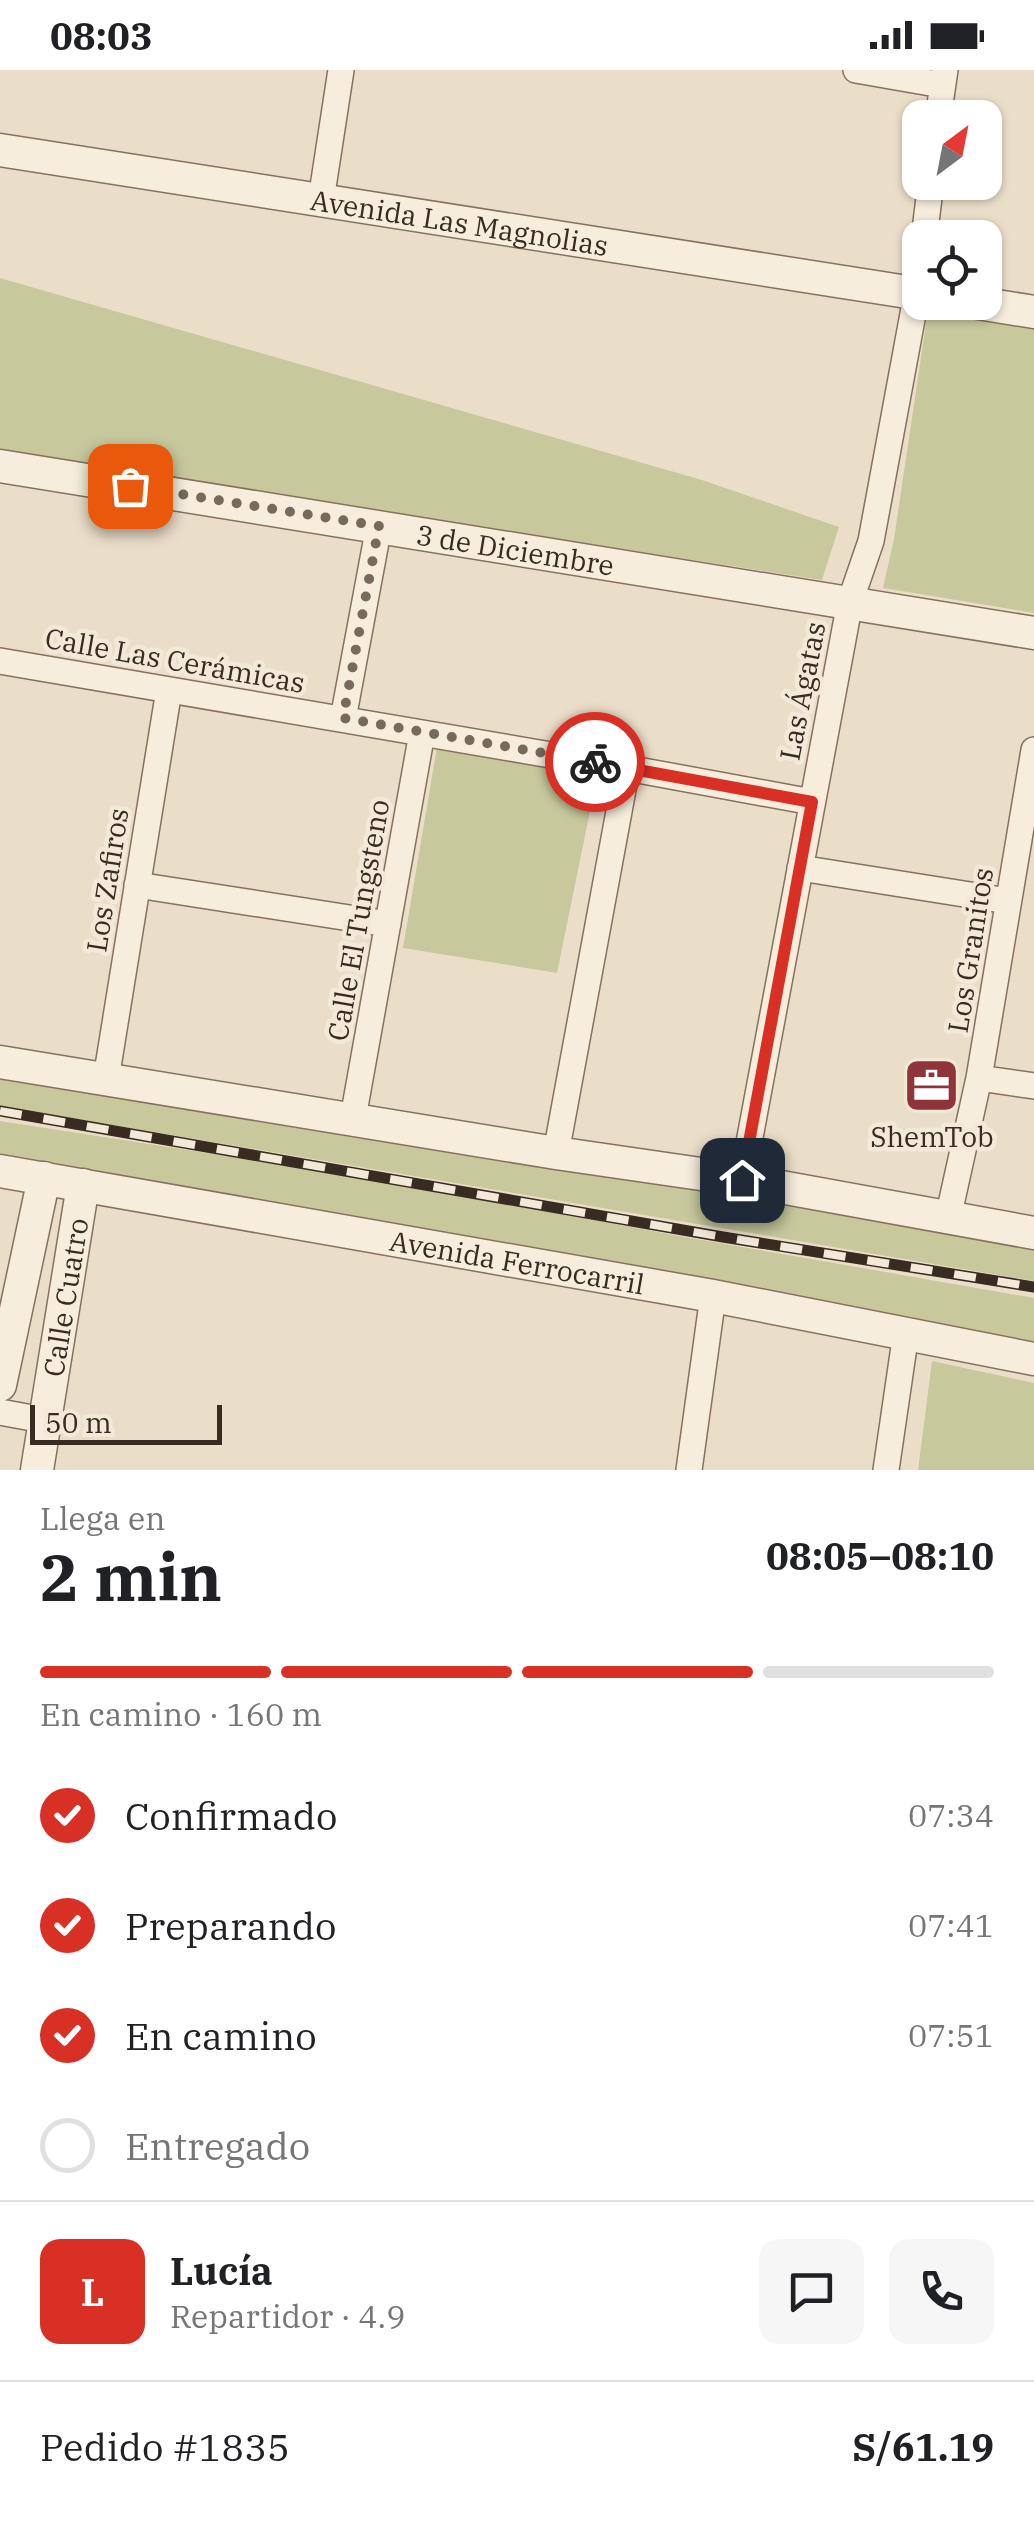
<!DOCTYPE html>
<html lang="es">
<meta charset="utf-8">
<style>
:root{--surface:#fff;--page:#f6f6f6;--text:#202124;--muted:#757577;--line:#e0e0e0;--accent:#d93025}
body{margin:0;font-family:"IBM Plex Serif",serif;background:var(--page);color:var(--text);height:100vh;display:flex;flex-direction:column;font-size:38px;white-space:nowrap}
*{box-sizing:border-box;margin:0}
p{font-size:32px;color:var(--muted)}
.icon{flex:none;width:55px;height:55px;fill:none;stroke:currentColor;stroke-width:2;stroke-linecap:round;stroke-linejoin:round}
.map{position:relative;height:1400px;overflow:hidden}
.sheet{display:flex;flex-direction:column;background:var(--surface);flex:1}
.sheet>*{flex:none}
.needle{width:65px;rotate:32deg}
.fabs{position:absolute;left:902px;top:30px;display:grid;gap:20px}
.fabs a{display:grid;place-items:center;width:100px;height:100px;border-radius:20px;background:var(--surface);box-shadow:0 2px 8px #0004;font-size:50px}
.scale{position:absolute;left:30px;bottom:25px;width:192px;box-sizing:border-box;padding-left:10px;border:5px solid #382b21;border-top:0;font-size:28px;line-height:35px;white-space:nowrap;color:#382b21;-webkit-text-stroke:8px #f3e9d8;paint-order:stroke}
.pin{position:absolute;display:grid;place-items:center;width:85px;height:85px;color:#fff;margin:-42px;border-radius:20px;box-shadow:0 5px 15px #0006}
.courier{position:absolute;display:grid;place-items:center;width:100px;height:100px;margin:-50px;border:8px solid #d93025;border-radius:50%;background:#fff;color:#222;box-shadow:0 2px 12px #0007}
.summary em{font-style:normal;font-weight:700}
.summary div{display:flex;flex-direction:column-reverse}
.summary{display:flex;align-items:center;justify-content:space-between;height:170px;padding:0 40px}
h1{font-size:65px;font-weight:700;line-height:75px}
.bar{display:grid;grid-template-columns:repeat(4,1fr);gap:15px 10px;align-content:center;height:120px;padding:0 40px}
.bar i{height:12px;border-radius:8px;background:var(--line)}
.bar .selected{background:var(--accent)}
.bar p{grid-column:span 4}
.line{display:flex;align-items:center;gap:25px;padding:0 40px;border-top:2px solid var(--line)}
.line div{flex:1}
.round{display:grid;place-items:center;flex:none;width:105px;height:105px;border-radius:20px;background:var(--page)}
ol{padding:0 40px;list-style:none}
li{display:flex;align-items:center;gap:30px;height:110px}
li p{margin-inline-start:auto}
li .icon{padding:10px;border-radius:50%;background:var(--accent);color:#fff;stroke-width:4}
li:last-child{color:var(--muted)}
li i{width:55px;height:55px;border:5px solid var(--line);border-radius:50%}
.status{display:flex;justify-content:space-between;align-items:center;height:70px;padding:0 50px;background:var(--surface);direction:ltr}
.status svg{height:28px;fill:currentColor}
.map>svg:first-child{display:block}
.green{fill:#c7c99d}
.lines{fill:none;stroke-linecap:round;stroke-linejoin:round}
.minor-casing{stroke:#86715f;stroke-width:28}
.tertiary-casing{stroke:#86715f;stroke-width:35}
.minor{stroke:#f6eddc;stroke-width:25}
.tertiary{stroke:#f6eddc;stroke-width:32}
.rail-casing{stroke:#382b21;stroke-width:11}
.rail{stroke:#f3e9d8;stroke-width:8;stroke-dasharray:22;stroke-linecap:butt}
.done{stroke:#776a5c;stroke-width:10;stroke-dasharray:0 18}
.route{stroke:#d93025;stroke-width:12}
.labels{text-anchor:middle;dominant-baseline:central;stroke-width:9;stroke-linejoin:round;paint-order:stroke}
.street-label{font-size:28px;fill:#382b21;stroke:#f3e9d8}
.poi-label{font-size:28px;fill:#382b21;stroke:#f3e9d8}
</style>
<div class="status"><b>08:03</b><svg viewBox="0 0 49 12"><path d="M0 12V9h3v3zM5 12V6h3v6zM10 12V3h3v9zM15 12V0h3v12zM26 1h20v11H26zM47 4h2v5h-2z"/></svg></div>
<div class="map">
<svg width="1034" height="1400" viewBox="0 0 1034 1400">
<rect width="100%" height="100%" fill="#ebdec9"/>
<path class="green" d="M0,208L702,410L839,457L822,510L0,384Z
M928,240L1034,256V543L883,518L894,469Z
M437,677L598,702L557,903L403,878Z
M0,1004L739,1122L1034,1174V1211L0,1036Z
M0,1051L362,1107L685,1167L1034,1228V1278L109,1134L113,1103L0,1083Z
M932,1291L1034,1313V1400H918Z"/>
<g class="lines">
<defs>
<path id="minor" d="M856,0L942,15
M938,48L945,0
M321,130L341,0
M924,168L931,112
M0,591L627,698L812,732
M343,649L379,456
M800,798L1008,831
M137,815L388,854
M979,1008L1034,1016
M106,1009L169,620
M353,1048L422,663
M556,1083L627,698
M742,1110L850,532L871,471L920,206
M948,1148L979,1008L1034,680
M0,1342L43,1350
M689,1400L713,1226
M886,1400L906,1263"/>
<g id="tertiary">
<path id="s1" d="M0,80L920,224"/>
<path d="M972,232L1034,242"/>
<path id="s2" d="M0,396L1034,563"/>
<path d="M0,992L556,1083L742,1110L1034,1163"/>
<path id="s3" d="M0,1101L713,1226L1034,1289"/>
<path d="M0,1315L44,1108"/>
<path id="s4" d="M37,1400L83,1115"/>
</g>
</defs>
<use href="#minor" class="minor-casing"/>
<use href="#tertiary" class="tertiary-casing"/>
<use href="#minor" class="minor"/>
<use href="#tertiary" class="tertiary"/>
<defs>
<path id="rail" d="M0,1041L723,1167L1034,1217"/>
</defs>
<use href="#rail" class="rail-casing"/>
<use href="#rail" class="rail"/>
</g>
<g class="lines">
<path class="done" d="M130,416L379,456L343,648L595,692"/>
<path class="route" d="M595,692L812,732L742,1110"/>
</g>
<defs>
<symbol id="office-square" viewBox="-11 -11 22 22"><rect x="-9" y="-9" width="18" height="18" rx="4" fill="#90343b" stroke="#f3e9d8"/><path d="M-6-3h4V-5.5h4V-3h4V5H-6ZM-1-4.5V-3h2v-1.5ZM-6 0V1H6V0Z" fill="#fff"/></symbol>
</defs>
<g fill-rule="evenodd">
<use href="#office-square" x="900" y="984" width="63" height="63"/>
</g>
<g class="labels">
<g class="street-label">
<text stroke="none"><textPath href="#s1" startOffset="465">Avenida Las Magnolias</textPath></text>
<text stroke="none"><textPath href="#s2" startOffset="522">3 de Diciembre</textPath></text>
<text transform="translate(175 590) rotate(10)">Calle Las Cerámicas</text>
<text transform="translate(802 621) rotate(-79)">Las Ágatas</text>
<text transform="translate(107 810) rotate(-81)">Los Zafiros</text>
<text transform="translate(358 850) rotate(-80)">Calle El Tungsteno</text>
<text transform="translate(970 880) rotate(-81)">Los Granitos</text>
<text stroke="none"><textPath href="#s3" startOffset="525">Avenida Ferrocarril</textPath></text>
<text stroke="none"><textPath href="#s4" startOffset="175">Calle Cuatro</textPath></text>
</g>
<g class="poi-label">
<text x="932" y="1066">ShemTob</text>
</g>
</g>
</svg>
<div class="fabs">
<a><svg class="needle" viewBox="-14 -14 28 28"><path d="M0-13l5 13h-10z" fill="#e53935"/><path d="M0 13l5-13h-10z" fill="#757577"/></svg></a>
<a><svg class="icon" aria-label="locate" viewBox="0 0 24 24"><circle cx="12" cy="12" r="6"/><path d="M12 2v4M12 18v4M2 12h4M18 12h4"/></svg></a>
</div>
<div class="scale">50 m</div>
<div class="pin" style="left:130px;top:416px;background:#ea580c"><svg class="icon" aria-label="bag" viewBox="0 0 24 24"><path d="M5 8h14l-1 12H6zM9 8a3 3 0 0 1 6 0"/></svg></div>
<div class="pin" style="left:742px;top:1110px;background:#1f2937"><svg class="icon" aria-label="home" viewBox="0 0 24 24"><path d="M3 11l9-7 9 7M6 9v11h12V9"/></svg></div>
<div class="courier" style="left:595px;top:692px"><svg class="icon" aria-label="bike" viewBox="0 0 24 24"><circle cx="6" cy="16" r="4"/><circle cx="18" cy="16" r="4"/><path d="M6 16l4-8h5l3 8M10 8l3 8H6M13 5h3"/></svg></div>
</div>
<section class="sheet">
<div class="summary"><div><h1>2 min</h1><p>Llega en</p></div><em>08:05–08:10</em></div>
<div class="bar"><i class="selected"></i><i class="selected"></i><i class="selected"></i><i></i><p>En camino · 160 m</p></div>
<ol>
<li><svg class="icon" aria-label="check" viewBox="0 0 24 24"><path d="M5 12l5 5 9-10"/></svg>Confirmado<p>07:34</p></li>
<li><svg class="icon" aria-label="check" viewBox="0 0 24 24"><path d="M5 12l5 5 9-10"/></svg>Preparando<p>07:41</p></li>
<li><svg class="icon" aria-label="check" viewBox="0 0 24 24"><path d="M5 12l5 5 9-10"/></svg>En camino<p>07:51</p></li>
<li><i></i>Entregado</li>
</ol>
<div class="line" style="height:180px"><b class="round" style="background:var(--accent);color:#fff">L</b><div><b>Lucía</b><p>Repartidor · 4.9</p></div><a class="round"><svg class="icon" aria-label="chat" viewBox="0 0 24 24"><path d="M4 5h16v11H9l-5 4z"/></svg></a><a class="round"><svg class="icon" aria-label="phone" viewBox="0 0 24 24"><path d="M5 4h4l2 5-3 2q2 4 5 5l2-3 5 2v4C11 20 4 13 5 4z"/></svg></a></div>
<div class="line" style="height:130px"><div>Pedido #1835</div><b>S/61.19</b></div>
</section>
